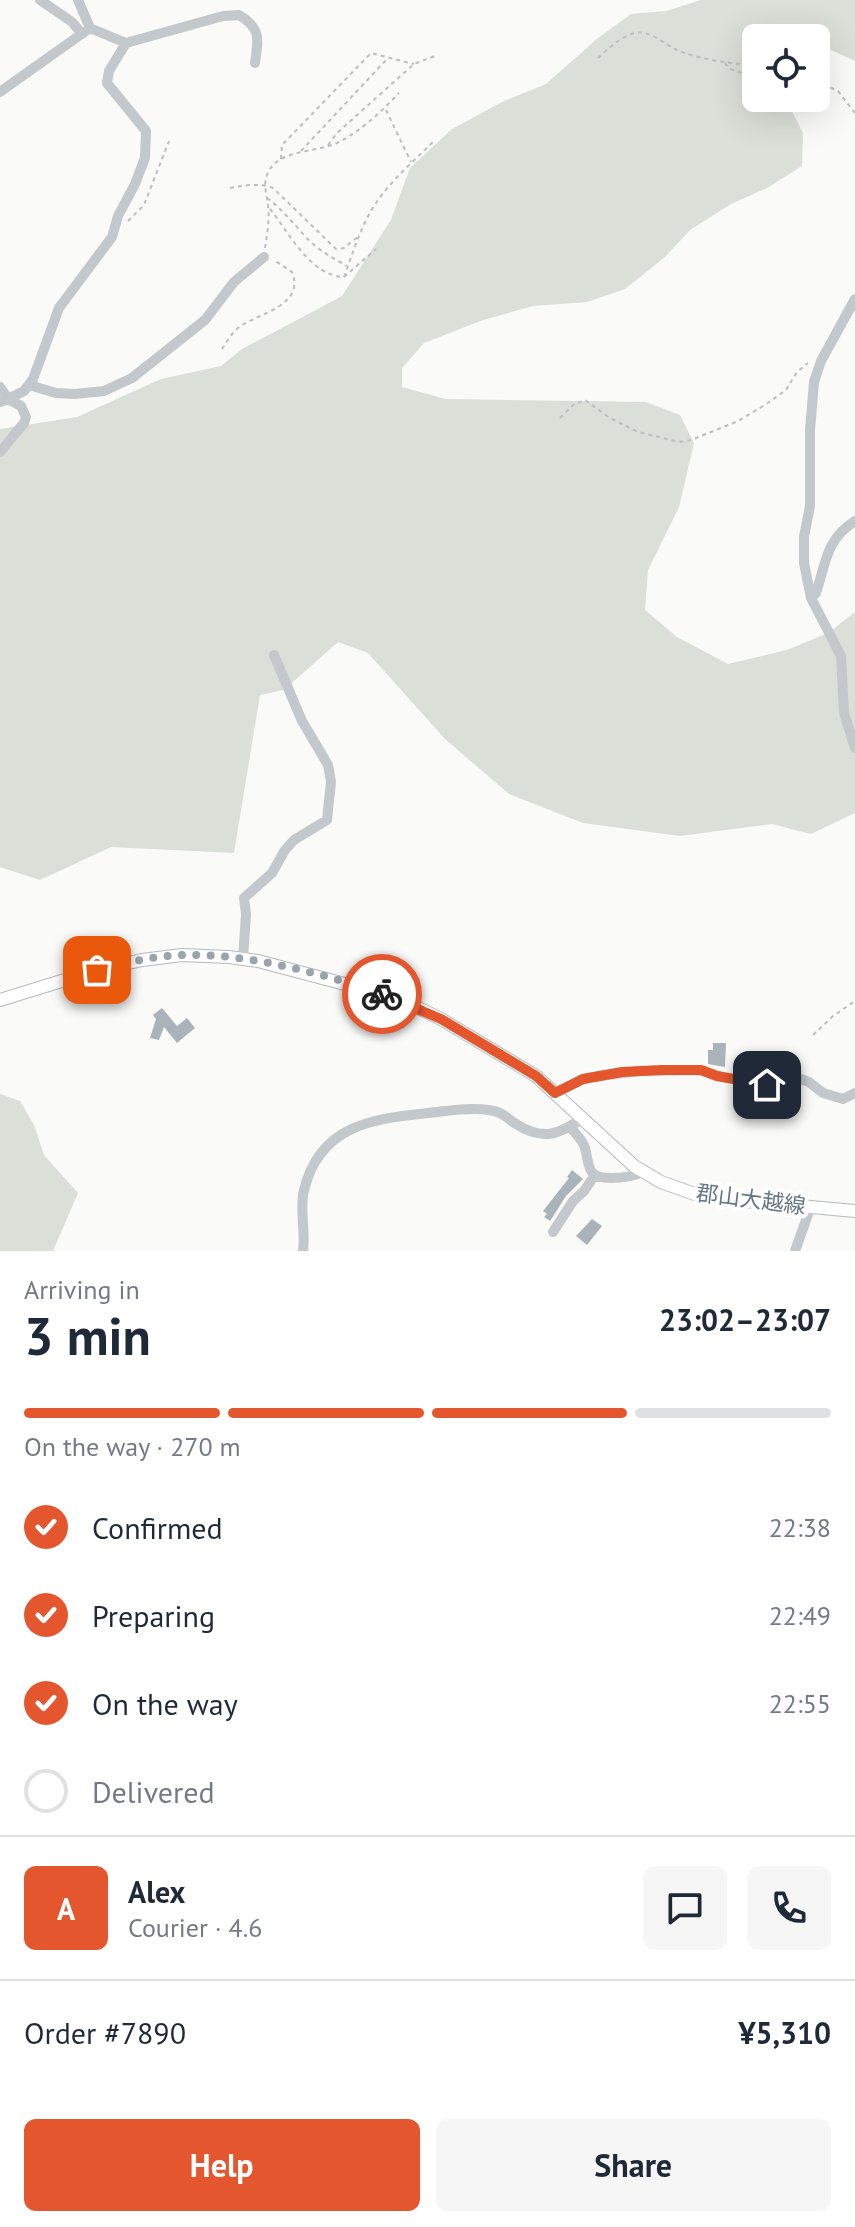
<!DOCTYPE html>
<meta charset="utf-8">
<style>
:root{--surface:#fff;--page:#f6f6f7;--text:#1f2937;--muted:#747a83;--line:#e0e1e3;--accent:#e4572e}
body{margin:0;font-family:"PT Sans","Noto Sans JP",sans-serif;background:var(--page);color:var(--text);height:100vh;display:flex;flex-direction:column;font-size:30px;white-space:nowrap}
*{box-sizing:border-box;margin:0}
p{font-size:26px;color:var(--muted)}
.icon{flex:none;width:44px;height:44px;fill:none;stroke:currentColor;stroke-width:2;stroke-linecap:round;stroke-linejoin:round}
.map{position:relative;height:1251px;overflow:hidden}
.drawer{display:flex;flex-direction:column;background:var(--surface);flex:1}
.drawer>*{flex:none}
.buttons{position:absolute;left:742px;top:24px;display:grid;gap:16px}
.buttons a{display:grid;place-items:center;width:88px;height:88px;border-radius:12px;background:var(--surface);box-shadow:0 8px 32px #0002;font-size:40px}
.pin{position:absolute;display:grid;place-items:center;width:68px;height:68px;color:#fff;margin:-34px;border-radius:16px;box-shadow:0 4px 12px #0006}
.courier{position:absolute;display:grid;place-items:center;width:80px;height:80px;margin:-40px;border:6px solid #e4572e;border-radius:50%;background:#fff;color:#222;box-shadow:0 2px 10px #0007}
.headline em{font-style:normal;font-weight:600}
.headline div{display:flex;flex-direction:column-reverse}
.headline{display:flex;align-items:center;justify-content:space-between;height:136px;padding:0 24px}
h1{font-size:52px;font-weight:600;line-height:60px}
.bar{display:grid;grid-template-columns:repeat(4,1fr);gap:12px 8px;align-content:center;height:96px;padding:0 24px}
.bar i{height:10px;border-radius:6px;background:var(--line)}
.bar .selected{background:var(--accent)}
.bar p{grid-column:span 4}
.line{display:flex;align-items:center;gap:20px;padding:0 24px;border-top:2px solid var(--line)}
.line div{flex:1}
.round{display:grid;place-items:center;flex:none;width:84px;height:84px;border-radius:12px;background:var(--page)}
ol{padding:0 24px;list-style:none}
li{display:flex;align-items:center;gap:24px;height:88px}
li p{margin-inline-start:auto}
li .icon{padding:8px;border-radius:50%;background:var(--accent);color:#fff;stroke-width:4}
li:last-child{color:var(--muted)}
li i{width:44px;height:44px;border:4px solid var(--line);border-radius:50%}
.cta{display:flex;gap:16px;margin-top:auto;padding:16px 24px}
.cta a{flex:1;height:92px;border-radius:12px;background:var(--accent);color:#fff;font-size:32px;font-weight:600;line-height:92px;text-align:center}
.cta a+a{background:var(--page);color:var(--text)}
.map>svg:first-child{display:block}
.green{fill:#dadfd7}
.building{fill:#aab3b9}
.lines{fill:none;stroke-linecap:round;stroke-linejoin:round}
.major-casing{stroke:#b5babe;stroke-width:14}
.path{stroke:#bbbfc2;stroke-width:2;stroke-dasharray:4 4;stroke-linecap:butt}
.minor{stroke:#c3c8cc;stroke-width:10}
.major{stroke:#fff;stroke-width:12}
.done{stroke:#99a4ac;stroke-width:8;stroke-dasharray:0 14.4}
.route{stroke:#e4572e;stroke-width:10}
.labels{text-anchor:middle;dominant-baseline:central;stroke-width:8;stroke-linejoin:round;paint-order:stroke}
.street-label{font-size:22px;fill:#657683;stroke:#fff}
</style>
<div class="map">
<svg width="855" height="1251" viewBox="0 0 855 1251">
<rect width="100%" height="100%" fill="#fafaf8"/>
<path class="green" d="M701,0H855V61L827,48L816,45V38H756V98H785L803,133L802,166L767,188L731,204L690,230L665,257L625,289L587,302L533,306L483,320L424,343L402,368V387L446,399L646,402L680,415L694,443L679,507L648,570L645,610L677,637L728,664L787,650L828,633L855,612V813L811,834L772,824L680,836L583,823L509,794L445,739L368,653L338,642L284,690L260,695L234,853L111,847L40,880L0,867V429L77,417L161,379L221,366L242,349L342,296L391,220L410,168L452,129L502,102L546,84L598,38L631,14L666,11Z
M0,1094L20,1101L34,1125L44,1155L78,1193L53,1251H0Z"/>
<path class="building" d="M162,1008L177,1026L187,1018L195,1028L177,1043L164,1027L159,1040L150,1038L156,1019L153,1015Z
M713,1043H726L725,1067L708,1064V1050H713Z
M572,1170L583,1179L566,1196L550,1221L544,1217L547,1214L543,1211L569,1178L567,1177Z
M592,1219L602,1226L587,1245L576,1236Z"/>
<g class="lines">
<defs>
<path id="major" d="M0,1000L97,970L142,960L182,955L229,957L258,961L375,992L416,1007L441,1019L536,1076L634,1166L661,1182L703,1197L855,1211"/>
</defs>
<use href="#major" class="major-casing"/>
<path class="path" d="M598,58C608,49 621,36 635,33C650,30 663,43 675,49C694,58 717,61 738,64C746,60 748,51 756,47
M725,63L730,69L756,78
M816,81L838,91L855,113
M386,110L411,162
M328,145L337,133L414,64L435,56
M301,151L387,59
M281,159L282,145L371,53L414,64
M230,188C245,185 260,183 273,188L336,249L344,248L359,236
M267,198C282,209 292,222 304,235C316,249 331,257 347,266
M270,209C289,232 310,276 344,277L376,249
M128,221L144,205L169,141
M265,248C267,235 270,219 268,205C267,195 263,185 267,175C276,149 315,153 337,143C361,131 380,113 399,93
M344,277C353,253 360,228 374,206C390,181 414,161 435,140
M222,349C227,341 233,331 242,325C262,313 305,304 292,272L274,260
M560,418L573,405L585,400L610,418L638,432L679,442L691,440L738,421L765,405L786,390L797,372L808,363
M813,1035L833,1016L855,1001"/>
<path class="minor" d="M40,0L72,22L82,34
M90,28L126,43L223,16L239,15C262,29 258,39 255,63
M0,92L90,28L78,0
M855,299L821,361L814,382L810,430V506L804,537V563L811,598L841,656L844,713L855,748
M29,385L56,393L75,394L104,391L132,378L205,320L234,282L264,257
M0,387L8,399L0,402
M8,399L24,391L33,379L59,308L112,237L118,216L135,184L145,158L146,131L107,83L109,71L126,43
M0,452L24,423L26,417L21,406L8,399
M811,598L816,593C826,563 826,539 855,521
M243,959L246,914L244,898L272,873L285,850L294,840L327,820L331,782L328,765L302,721L274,655
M555,1093L583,1079L600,1076L639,1071L701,1070L717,1076L767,1085L798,1078L809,1082L823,1093L843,1099L855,1093
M570,1127C575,1133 583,1140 585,1148C590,1167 586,1178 611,1178C622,1178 632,1177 643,1172
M553,1232L573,1201L584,1191L595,1175
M303,1251C306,1231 299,1210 304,1190C320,1125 372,1119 428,1113C448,1111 470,1107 489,1110C501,1111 507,1118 516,1124C543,1141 558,1135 583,1118
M795,1251L811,1206"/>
<use href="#major" class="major"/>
</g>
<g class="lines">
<path class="done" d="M97,970C125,963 153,956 182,955C245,953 322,973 382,994"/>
<path class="route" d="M382,994L441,1019L536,1076L555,1093L583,1079L622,1072L662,1070H701L717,1076L767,1085"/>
</g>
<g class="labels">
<g class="street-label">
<text transform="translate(751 1199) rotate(7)">郡山大越線</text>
</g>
</g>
</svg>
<div class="buttons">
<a><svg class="icon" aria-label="locate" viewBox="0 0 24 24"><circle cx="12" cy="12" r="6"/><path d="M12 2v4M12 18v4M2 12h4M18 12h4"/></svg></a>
</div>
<div class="pin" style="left:97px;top:970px;background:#ea580c"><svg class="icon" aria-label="bag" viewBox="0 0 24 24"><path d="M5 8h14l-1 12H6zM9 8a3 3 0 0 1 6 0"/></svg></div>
<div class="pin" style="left:767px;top:1085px;background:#1f2937"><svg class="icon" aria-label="home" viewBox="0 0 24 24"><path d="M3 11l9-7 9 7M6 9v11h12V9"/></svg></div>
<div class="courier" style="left:382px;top:994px"><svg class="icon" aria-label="bike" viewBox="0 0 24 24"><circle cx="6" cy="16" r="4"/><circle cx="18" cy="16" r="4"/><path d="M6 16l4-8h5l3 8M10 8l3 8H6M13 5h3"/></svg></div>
</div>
<section class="drawer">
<div class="headline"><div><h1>3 min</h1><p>Arriving in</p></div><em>23:02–23:07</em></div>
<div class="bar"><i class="selected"></i><i class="selected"></i><i class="selected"></i><i></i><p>On the way · 270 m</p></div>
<ol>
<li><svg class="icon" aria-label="check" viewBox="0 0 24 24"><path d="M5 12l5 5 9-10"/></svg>Confirmed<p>22:38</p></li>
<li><svg class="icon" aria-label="check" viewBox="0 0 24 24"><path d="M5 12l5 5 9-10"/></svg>Preparing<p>22:49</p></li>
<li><svg class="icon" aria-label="check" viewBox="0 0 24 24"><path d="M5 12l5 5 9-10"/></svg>On the way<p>22:55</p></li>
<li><i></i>Delivered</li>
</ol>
<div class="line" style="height:144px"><b class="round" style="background:var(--accent);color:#fff">A</b><div><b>Alex</b><p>Courier · 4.6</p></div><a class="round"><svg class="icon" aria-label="chat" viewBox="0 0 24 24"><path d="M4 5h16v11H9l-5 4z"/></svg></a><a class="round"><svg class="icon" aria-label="phone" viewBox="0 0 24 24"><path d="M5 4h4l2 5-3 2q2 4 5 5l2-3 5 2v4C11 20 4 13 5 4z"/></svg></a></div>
<div class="line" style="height:104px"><div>Order #7890</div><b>¥5,310</b></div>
<div class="cta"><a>Help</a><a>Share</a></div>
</section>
